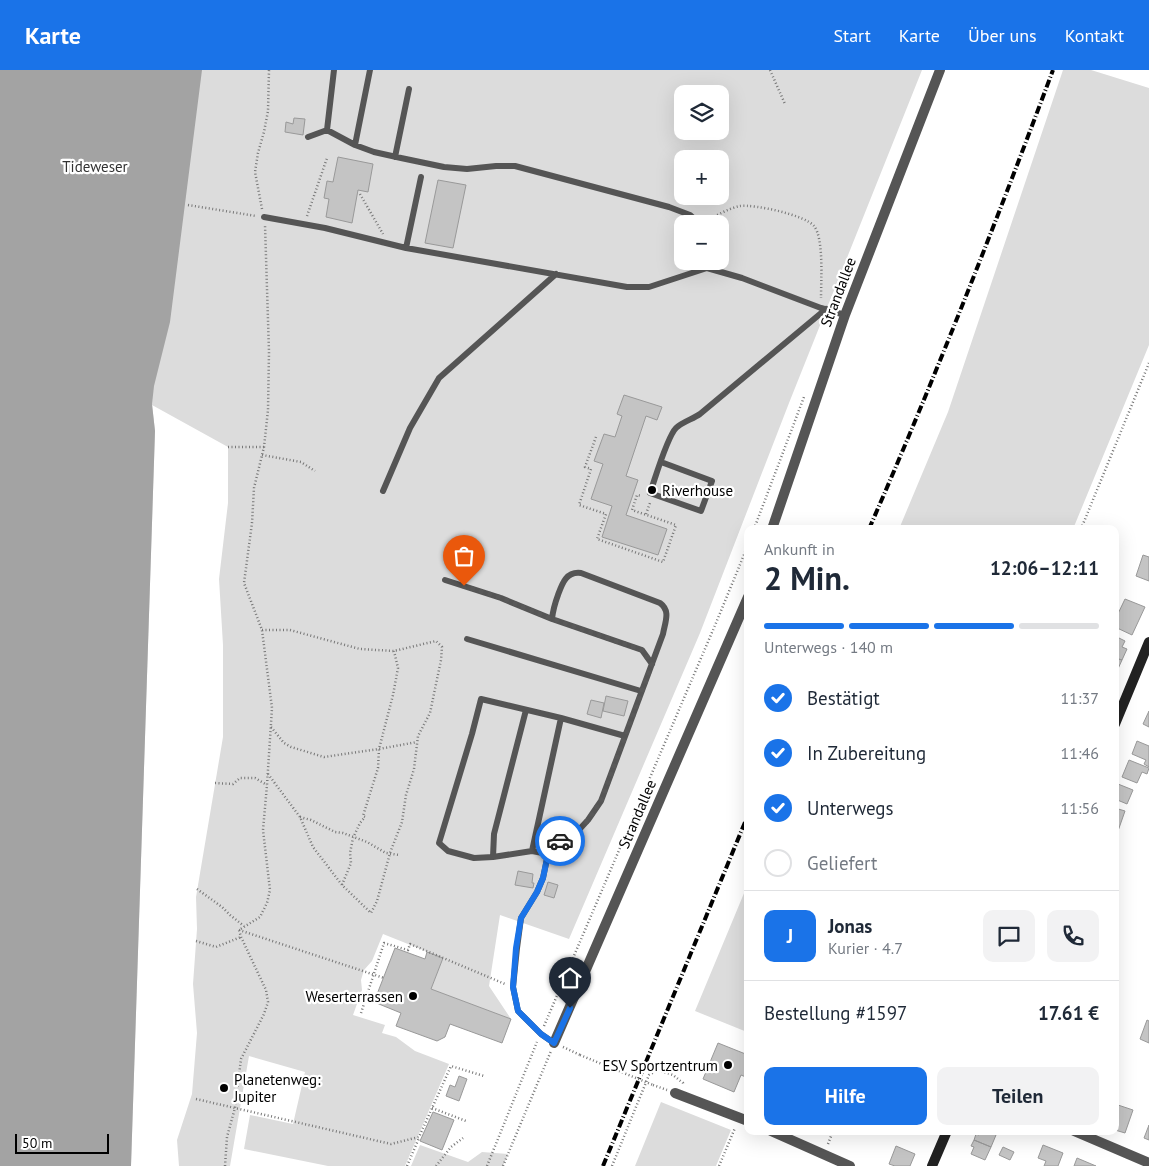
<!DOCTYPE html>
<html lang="de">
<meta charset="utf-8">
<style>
:root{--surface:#fff;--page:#f2f2f3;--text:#1f2937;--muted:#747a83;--line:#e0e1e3;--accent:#1a73e8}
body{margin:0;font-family:"PT Sans",sans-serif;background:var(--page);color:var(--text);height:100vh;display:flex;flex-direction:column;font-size:19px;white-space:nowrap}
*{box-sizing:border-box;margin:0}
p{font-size:16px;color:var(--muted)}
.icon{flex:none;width:28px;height:28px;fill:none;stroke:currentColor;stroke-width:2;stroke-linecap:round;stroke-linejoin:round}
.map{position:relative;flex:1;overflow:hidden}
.panel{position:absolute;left:744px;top:455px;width:375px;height:610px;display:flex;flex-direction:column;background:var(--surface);border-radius:10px;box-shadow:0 5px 20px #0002}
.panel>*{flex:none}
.controls{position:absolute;left:674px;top:15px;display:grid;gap:10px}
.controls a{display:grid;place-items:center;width:55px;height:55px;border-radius:10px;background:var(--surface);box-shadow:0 5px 20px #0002;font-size:25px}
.scale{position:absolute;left:15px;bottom:12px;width:94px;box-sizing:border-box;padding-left:5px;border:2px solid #000;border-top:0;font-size:14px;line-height:18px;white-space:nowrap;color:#000;-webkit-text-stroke:4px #fff;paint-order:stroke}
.pin{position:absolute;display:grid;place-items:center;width:42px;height:42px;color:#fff;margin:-51px -21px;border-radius:50% 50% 50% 0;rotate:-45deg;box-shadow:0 0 5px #0007}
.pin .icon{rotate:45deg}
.courier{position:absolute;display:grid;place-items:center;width:50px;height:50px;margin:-25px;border:4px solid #1a73e8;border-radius:50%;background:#fff;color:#222;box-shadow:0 1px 6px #0007}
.head em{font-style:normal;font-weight:700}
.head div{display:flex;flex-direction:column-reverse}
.head{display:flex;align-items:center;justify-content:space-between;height:85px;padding:0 20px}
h1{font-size:32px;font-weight:700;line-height:38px}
.bar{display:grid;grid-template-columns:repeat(4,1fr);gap:8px 5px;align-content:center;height:60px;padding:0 20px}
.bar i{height:6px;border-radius:4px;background:var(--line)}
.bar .selected{background:var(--accent)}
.bar p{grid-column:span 4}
.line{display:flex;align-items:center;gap:12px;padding:0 20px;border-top:1px solid var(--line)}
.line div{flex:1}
.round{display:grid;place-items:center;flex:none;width:52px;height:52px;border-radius:10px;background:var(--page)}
ol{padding:0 20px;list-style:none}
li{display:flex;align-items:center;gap:15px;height:55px}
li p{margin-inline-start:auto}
li .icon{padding:5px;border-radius:50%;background:var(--accent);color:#fff;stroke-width:4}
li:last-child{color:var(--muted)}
li i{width:28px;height:28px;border:2px solid var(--line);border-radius:50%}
.button{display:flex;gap:10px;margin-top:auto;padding:10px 20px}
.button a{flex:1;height:58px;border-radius:10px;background:var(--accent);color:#fff;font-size:20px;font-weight:700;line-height:58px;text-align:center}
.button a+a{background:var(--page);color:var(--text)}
header{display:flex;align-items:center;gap:30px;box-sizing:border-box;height:70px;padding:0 25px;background:var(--accent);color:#fff}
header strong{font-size:24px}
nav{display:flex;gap:28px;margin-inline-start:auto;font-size:18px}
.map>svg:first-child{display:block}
.green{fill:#dcdcdc;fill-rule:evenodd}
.water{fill:#a3a3a3}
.building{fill:#c4c4c4;stroke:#999}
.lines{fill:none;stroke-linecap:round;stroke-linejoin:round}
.path{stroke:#777;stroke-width:2.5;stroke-dasharray:1 2.5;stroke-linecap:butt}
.lane{stroke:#555;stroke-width:6}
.street{stroke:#555;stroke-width:10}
.secondary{stroke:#222;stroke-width:10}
.rail{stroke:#000;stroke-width:4;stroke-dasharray:8 2.5 1 2.5;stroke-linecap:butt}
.path-bridge{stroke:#777;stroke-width:2.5;stroke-dasharray:1 2.5;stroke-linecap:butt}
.done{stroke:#595959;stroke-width:5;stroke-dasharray:0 9}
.route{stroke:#1a73e8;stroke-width:6}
.poi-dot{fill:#000;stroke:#fff;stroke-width:2}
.labels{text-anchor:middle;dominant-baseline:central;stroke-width:4.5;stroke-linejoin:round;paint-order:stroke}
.park-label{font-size:15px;fill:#333;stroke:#fff}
.street-label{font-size:15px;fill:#000;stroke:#fff}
.poi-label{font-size:15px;fill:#000;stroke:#fff;text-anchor:start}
</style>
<header>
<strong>Karte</strong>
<nav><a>Start</a><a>Karte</a><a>Über uns</a><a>Kontakt</a></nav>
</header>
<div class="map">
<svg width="1149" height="1096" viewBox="0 0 1149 1096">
<rect width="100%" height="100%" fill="#fff"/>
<path class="green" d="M0,0H922L789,333L700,563L569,869L500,845L489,916L511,949L431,919L443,888L383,864L372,891L364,900L361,910L362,920L353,945L385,955L382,963L396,967L415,981L449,994L405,1096H328L244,1079L250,1045L293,1054L305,1002L249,986L230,1096H179L177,1070L192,1024L197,963L193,914L197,859L196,827L223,667V575L219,509L228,433V377L152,335L155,361L131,1096H0ZM682,24H720V61H682ZM682,89H720V126H682ZM682,154H720V191H682Z
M1063,0H1091L1149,18V275L1073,459H899L948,342Z
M747,816L748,962H747L695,941Z
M661,1032L731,1060L716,1096H635Z
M420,1075L468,1092L482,1082L508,1084L503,1096H411Z"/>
<path class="water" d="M0,0H202L170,252L154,316L152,334L155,361L131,1096H0Z"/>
<path class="building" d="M294,48L305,49L303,65L285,62L286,52L293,54Z
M338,87L373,94L368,122L358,120L352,153L326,147L329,129L324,128L327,111L333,112Z
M438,110L466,115L453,178L425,173Z
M624,325L662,337L657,350L646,346L626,406L638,410L626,445L667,459L658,485L602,467L612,436L591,429L603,394L594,391L604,364L615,367L622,346L617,344Z
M1143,485L1149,487V511L1136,506Z
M1125,529L1145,537L1132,565L1115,557V550Z
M1115,563L1118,564L1117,567L1125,571L1122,577L1127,579L1122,590L1115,588Z
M1115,588L1122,590L1117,601H1115Z
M606,626L628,631L624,646L603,641Z
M591,630L604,633L601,648L587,644Z
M1149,641V657L1143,654Z
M1137,671L1149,676V697L1144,694L1146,690L1132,684Z
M1129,690L1149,698L1147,704L1142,702L1137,713L1122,707Z
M1118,714L1133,720L1127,734L1115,729V721Z
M1115,738L1125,741L1118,761L1115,760Z
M518,801L533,804L532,813H534L533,818L515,815Z
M548,812L558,815L554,828L544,825Z
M395,878L425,889L427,882L443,888L431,919L511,949L502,973L450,954L445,967L437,971L396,956L401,943L374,932Z
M1147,950L1149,951V973L1140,969Z
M718,973L748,985V1008L741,1005L734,1022L703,1009Z
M459,1006L467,1009L459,1031L446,1026L450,1015L455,1017Z
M1115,1034L1133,1040L1125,1063L1115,1060Z
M433,1042L454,1050L442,1080L420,1071Z
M1149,1055V1070L1144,1068Z
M981,1061H988L996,1065L991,1077L974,1070L976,1064L979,1065Z
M974,1070L991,1077L985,1090L971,1084L974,1077L971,1076Z
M1043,1075L1063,1083L1058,1096H1044L1046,1091L1038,1088Z
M896,1076L915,1084L910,1096H895L889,1094Z
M1003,1077L1014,1082L1010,1090L999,1085Z
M1077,1088L1096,1096H1074Z"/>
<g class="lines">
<path class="path" d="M770,0L785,34
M360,124L383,164
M188,135L256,146
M262,139L255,102L258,83L264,62L268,41L269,0
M307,146L327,88
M708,150C717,145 730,138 740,136C754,134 805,145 814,156C824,168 821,212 821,228
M832,232L839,225L845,212
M596,367L585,397L591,399L579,435L606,444L597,469L663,492L676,455L632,440L637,425L642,426
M228,377H264
M262,385L301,392L315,401
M646,444L650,433
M754,459L804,327
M1081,459L1149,293
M262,560H290L360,579L394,581L436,571L442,577L441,590L430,643L418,666L414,699L406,725L402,752L390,783L377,831L371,843L342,815L313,777L300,747L268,704
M271,657L284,673L291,677L324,687L379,679L417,672
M215,713L233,714L240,708H255L267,715
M300,747L311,750L335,762L343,763L367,772L386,783L399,785
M342,815L351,793L350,783L353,768L360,753L365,747L363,746L378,698L379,679L393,625L398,598L394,581
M197,819L222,837L230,845L244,856
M239,860L384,908
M196,871L216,877L241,867
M361,943L384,873L408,880L410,874L505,914
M544,956L716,553L748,475
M563,977L580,985
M653,1015L667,1020
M196,1029L391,1074L419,1067L451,996L484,1006
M432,1038L466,1051
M828,1074L833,1061
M225,1096L227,1067L235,1038L241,989L264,944L268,932L266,920L241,867L239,860L260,847L267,833L270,820L263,760L267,715L272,638L262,560L244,513L252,453L254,418L264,377L268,340L269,282L265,155
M407,1096L419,1068
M436,1096L451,1077L463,1068
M487,1096L537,972
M503,1096L551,981
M612,1096L649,1005L658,1000L673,1005L683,1013V1015
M719,1096L735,1058"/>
<path class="lane" d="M327,60L334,0
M308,67L327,60L355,75L374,82L401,88L444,97L467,99L496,96H515L669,137L690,145L700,154
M355,75L370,0
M395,87L409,19
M264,147L325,158L406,178L627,217H649L707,198L742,208L821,238L845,245
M406,178L421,107
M661,392L712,411L701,441L650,423C655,409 667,367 676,358C682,352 693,349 700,344L826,239
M383,421L410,358L439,308L556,204
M445,510L501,528L552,549
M467,569L641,621
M526,640L494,764L493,787L532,781L548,784
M532,781L561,648
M493,787L474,788L448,781L439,773L472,664L481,629L561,648L625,666
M554,973L541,964L518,941L513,917L517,878L521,848L537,822L543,808L548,784L559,772L576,763L588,750L601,731L663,564C665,552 671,541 660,533L581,503C566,501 562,514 558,525C555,533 553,540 552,549L642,580L652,594"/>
<path class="street" d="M772,459L845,245L940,0
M554,973L748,527
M675,1023L748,1051
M771,1061L850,1096
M1074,1061L1149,1093"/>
<path class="secondary" d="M1115,654L1149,572
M932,1096L947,1061"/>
<path class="rail" d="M869,459C935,308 995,155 1053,0
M603,1096L748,745"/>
<path class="path-bridge" d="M580,985L653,1015"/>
</g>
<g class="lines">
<path class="done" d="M464,516L501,528L552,549L642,580L652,594L601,731L588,750L576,763L560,771"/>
<path class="route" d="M560,771L548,784L543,808L537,822L521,848L516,878L513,917L518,941L541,964L554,973L570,938"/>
</g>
<g class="poi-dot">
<circle cx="652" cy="420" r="5"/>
<circle cx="413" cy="926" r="5"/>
<circle cx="728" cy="995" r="5"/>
<circle cx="224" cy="1018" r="5"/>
</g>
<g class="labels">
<g class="park-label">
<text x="95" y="96">Tideweser</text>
</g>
<g class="street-label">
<text transform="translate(838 222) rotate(-69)">Strandallee</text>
<text transform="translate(637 744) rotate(-67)">Strandallee</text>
</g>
<g class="poi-label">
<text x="662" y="420">Riverhouse</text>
<text x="403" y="926" text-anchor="end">Weserterrassen</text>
<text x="718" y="995" text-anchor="end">ESV Sportzentrum</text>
<text x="234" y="1009">Planetenweg:<tspan x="234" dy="17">Jupiter</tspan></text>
</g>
</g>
</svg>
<div class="controls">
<a><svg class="icon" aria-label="layers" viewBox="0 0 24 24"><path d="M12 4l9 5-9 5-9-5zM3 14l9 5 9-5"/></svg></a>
<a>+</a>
<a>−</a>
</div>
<div class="scale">50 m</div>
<div class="pin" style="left:464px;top:516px;background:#ea580c"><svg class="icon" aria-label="bag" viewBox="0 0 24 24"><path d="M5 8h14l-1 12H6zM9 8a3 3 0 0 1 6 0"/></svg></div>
<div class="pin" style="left:570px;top:938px;background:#1f2937"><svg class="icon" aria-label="home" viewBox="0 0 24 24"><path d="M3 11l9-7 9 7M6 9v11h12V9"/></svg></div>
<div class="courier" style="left:560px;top:771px"><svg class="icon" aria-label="car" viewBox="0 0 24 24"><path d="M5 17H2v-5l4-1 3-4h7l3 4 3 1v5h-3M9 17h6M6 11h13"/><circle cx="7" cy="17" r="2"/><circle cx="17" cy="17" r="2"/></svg></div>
<section class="panel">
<div class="head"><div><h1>2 Min.</h1><p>Ankunft in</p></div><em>12:06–12:11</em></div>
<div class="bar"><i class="selected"></i><i class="selected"></i><i class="selected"></i><i></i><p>Unterwegs · 140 m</p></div>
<ol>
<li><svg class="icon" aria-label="check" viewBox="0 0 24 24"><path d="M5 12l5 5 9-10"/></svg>Bestätigt<p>11:37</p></li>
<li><svg class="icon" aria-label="check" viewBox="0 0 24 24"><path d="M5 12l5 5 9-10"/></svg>In Zubereitung<p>11:46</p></li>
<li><svg class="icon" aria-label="check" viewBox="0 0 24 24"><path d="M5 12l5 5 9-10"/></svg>Unterwegs<p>11:56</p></li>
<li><i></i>Geliefert</li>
</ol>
<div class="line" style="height:90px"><b class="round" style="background:var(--accent);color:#fff">J</b><div><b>Jonas</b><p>Kurier · 4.7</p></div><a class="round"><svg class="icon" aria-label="chat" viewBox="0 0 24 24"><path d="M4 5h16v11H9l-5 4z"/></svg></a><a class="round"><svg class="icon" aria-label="phone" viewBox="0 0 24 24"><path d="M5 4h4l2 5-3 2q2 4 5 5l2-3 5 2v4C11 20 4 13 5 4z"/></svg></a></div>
<div class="line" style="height:65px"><div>Bestellung #1597</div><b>17.61 €</b></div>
<div class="button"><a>Hilfe</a><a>Teilen</a></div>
</section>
</div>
